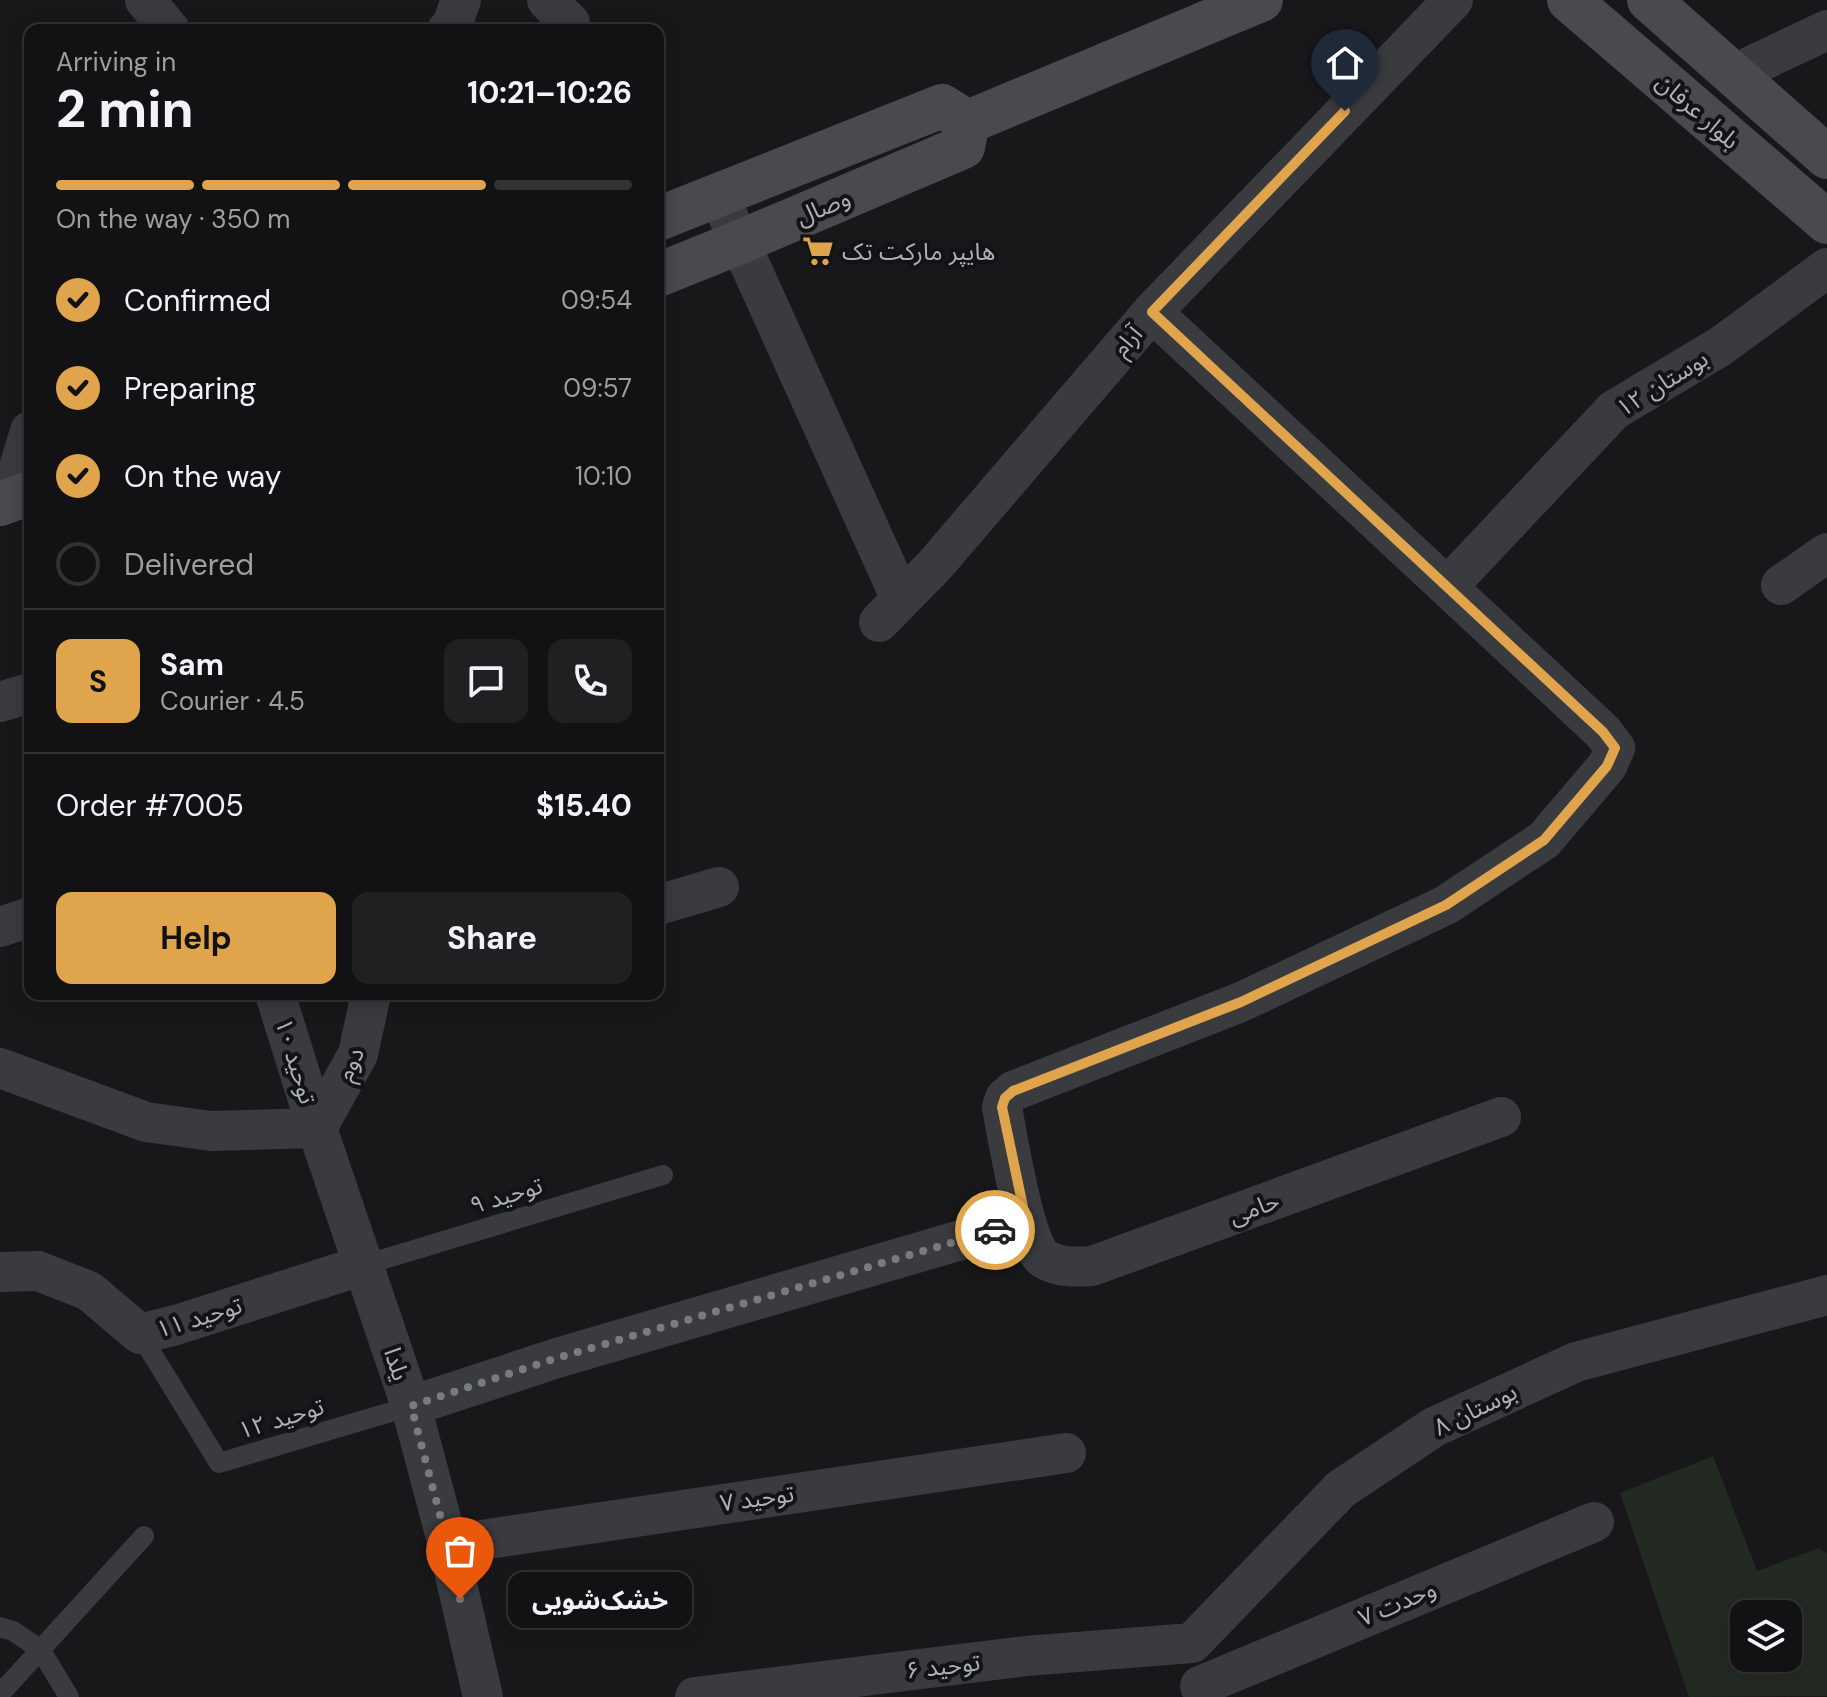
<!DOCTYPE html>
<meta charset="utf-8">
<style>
:root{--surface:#121214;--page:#1f2022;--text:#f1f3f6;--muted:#9c9ea0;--line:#313234;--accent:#dfa44c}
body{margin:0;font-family:"DM Sans","Noto Sans Arabic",sans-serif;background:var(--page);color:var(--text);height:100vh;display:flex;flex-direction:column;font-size:30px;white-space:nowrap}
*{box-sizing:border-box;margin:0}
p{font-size:26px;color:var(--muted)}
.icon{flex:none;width:44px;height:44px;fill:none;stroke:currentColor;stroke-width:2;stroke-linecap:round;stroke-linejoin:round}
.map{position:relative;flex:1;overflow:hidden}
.drawer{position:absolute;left:24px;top:24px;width:640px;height:976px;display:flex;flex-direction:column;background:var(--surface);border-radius:16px;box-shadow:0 4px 20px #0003,0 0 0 2px var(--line)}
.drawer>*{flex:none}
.controls{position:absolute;left:1730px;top:1600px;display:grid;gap:16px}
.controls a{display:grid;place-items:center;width:72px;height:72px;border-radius:16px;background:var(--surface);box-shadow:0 4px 20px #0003,0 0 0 2px var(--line);font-size:40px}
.pin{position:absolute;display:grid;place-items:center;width:68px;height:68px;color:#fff;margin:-82px -34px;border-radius:50% 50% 50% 0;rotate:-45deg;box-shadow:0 0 8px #0007}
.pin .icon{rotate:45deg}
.courier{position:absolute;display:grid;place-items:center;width:80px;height:80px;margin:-40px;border:6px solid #dfa44c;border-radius:50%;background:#fff;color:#222;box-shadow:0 2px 10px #0007}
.bubble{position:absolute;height:56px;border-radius:16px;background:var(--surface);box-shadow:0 4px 20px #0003,0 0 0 2px var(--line);font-size:26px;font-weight:700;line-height:56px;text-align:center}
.summary em{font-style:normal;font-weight:700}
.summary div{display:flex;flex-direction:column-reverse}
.summary{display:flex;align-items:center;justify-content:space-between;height:136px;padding:0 32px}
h1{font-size:52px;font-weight:700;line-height:60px}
.bar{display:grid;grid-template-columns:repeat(4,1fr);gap:12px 8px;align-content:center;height:96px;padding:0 32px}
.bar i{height:10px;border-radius:6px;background:var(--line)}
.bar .active{background:var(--accent)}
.bar p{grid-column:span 4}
.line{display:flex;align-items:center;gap:20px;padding:0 32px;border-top:2px solid var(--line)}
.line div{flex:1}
.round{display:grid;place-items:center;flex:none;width:84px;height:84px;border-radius:16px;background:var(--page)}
ol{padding:0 32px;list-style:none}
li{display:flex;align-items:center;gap:24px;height:88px}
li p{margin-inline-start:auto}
li .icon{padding:8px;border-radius:50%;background:var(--accent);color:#111;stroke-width:4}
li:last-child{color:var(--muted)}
li i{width:44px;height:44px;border:4px solid var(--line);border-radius:50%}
.action{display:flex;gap:16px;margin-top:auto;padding:16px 32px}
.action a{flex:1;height:92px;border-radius:16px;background:var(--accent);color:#111;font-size:32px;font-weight:700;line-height:92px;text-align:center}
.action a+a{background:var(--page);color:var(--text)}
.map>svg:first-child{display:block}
.green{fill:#232a23;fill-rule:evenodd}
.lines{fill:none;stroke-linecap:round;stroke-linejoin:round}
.lane{stroke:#3a3b3f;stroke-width:20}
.street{stroke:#3a3b3f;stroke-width:40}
.secondary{stroke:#484a4e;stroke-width:44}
.done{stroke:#787b81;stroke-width:8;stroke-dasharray:0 14.4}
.route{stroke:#dfa44c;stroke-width:10}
.labels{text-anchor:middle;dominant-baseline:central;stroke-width:8;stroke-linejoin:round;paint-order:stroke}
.street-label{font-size:24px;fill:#acb1b8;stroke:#131315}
.poi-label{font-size:24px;fill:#acb1b8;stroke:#131315;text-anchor:start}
</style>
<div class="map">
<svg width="1827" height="1697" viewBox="0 0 1827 1697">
<rect width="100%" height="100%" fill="#18181a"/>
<path class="green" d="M1713,1456L1757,1571L1819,1548L1827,1554V1696L1689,1697L1620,1493ZM1744,1614H1788V1658H1744Z"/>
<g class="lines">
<path class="lane" d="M364,1265L663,1175
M140,1334L219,1463L411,1406
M0,1627L13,1631L40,1649L69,1697
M0,1694L144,1536"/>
<path class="street" d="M145,0L170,30
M547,0L570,23
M447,30L452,25L461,0
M1732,75L1827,30
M718,194L901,599
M1152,312L1603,732L1615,748L1607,766L1544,840L1446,905L1241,1002L1013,1091L1005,1098L1002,1107C1007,1134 1025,1245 1043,1258C1058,1268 1076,1267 1092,1266L1501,1117
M9,500L30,431
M1781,585L1827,553
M1448,586L1614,410L1721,346L1827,268
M879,622L935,565L1152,312L1453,0
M0,702L30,693
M658,905L719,887
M0,927L30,917
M275,994L317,1128L411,1406L448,1545L483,1697
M0,1068L146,1122L211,1131L317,1128
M317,1128L358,1054L371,994
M0,1272L38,1271L89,1291L140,1334L176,1325L364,1265
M411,1406L557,1358L1026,1221
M448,1545L1066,1453
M1192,1643L1341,1489L1434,1427L1576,1362L1827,1295
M1200,1686L1594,1522
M695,1697L1026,1656L1192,1643"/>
<path class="secondary" d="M1569,0L1827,222
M1649,0L1827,157
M968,122L1261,0
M658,219L942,106L968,122
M658,275L740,242L963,147L968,122
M0,504L30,493"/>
</g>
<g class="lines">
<path class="done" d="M460,1599L448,1545L411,1406L557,1358L995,1230"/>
<path class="route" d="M995,1230L1026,1221L1002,1107L1005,1098L1013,1091L1241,1002L1446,905L1544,840L1607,766L1615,748L1603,732L1152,312L1345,111"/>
</g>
<defs>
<symbol id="supermarket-bare" viewBox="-9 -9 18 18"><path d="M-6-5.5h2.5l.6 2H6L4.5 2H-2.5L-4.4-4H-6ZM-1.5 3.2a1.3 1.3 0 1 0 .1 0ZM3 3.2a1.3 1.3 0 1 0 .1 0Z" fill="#dfa44c" stroke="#131315" stroke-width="2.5" paint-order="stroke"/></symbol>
</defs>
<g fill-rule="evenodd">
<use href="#supermarket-bare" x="796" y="229" width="44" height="44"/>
</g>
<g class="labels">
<g class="street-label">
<text transform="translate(1698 111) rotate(41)">بلوار عرفان</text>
<text transform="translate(823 207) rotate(-23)">وصال</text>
<text transform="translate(1127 341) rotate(-49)">آرام</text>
<text transform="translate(1662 383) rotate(-32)">بوستان ۱۲</text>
<text transform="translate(296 1061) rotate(73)">توحید ۱۰</text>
<text transform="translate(350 1064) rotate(-66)">دوم</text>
<text transform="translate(506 1195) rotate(-17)">توحید ۹</text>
<text transform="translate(1254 1208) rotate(-20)">حامی</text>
<text transform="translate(199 1317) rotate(-17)">توحید ۱۱</text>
<text transform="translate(397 1364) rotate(72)">یلدا</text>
<text transform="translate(1475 1409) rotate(-26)">بوستان ۸</text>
<text transform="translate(281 1418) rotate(-17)">توحید ۱۲</text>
<text transform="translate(757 1498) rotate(-8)">توحید ۷</text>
<text transform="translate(1397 1603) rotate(-23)">وحدت ۷</text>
<text transform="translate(943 1666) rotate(-7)">توحید ۶</text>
</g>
<g class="poi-label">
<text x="842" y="251">هایپر مارکت تک</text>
</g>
</g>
</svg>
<div class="controls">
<a><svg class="icon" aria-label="layers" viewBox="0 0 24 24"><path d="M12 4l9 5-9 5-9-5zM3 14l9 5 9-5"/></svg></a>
</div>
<div class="pin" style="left:460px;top:1599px;background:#ea580c"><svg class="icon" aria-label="bag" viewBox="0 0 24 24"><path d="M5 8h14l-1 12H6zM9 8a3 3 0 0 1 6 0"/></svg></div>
<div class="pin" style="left:1345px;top:111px;background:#1f2937"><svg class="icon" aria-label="home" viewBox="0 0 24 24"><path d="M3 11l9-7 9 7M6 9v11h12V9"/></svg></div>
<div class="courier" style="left:995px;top:1230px"><svg class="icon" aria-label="car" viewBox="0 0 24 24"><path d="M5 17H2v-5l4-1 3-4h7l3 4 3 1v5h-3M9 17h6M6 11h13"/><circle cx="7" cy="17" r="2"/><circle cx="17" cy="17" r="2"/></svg></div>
<div class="bubble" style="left:508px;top:1572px;width:184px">خشک‌شویی</div>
<section class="drawer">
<div class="summary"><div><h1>2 min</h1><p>Arriving in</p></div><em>10:21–10:26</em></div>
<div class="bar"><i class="active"></i><i class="active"></i><i class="active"></i><i></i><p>On the way · 350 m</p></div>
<ol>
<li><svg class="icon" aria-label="check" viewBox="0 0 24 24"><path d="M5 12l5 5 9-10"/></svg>Confirmed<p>09:54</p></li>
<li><svg class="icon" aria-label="check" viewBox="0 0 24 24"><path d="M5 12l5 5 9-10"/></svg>Preparing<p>09:57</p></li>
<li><svg class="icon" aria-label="check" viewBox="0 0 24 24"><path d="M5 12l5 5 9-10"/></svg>On the way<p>10:10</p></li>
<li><i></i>Delivered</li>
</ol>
<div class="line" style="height:144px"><b class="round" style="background:var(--accent);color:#111">S</b><div><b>Sam</b><p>Courier · 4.5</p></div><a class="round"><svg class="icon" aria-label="chat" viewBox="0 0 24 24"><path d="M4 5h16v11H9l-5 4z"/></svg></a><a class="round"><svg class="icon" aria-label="phone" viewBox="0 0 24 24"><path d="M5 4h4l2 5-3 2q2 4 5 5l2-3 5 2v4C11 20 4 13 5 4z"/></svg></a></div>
<div class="line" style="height:104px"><div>Order #7005</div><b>$15.40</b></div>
<div class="action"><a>Help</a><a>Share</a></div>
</section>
</div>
